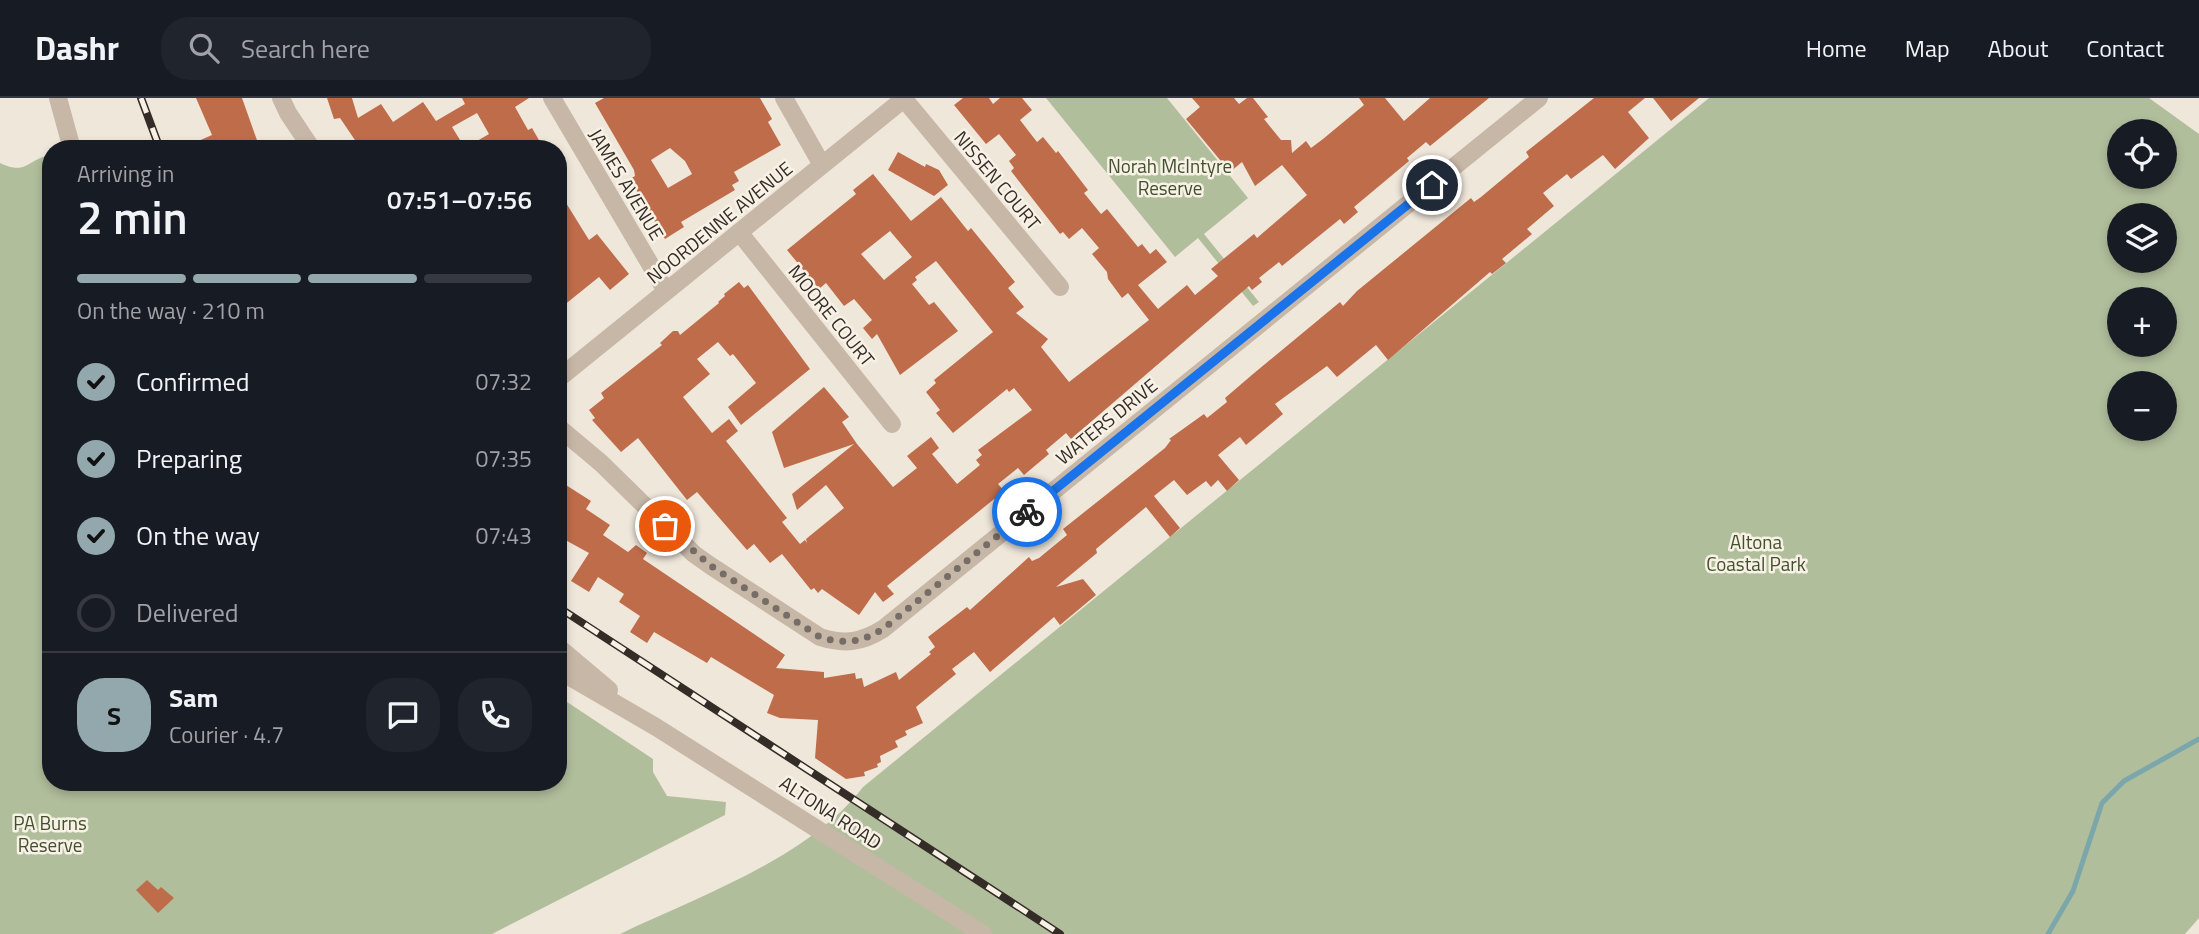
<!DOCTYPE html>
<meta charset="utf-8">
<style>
:root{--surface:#171b24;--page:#20242c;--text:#f1f3f6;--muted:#9ea1a6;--line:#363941;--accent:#92a8ad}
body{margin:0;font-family:"Titillium Web",sans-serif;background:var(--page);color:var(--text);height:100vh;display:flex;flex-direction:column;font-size:26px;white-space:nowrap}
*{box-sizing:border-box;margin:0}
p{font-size:23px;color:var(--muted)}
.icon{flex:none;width:38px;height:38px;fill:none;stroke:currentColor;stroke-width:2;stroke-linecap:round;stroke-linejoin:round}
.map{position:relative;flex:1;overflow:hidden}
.sheet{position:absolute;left:42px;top:42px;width:525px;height:651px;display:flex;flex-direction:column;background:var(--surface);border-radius:28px;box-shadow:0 4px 10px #0003}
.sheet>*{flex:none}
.controls{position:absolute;left:2107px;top:21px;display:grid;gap:14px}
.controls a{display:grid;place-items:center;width:70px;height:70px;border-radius:50%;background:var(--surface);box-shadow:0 4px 10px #0003;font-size:35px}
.pin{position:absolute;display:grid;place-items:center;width:60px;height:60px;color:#fff;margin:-30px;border:4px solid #fff;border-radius:50%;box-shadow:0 2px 7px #0007}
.courier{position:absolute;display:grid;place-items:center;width:70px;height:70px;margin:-35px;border:5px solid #1a73e8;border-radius:50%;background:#fff;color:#222;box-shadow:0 2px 9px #0007}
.head em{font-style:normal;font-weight:600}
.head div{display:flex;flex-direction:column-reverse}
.head{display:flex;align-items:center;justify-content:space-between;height:119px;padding:0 35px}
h1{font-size:46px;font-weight:600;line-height:52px}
.bar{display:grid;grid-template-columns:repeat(4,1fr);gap:10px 7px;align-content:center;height:84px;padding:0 35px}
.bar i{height:9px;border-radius:5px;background:var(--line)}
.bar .current{background:var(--accent)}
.bar p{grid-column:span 4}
.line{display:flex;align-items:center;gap:18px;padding:0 35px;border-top:2px solid var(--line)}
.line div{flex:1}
.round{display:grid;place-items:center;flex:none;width:74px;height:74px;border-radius:28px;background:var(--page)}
ol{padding:0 35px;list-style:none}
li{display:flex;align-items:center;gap:21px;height:77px}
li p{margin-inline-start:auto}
li .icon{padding:7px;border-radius:50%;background:var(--accent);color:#111;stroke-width:4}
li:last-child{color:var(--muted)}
li i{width:38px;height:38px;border:4px solid var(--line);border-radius:50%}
header{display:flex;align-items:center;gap:42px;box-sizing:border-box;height:98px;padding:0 35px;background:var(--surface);border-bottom:2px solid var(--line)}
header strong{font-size:33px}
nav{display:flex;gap:38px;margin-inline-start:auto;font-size:24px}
.search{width:490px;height:63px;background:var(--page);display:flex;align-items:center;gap:18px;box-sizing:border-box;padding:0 24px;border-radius:28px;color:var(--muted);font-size:26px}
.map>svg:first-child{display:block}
.green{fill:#b1be9c;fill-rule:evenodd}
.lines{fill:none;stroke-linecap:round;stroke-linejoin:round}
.stream{stroke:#7ba7ab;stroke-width:5}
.building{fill:#bf6c4a;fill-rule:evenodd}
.street{stroke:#c7b7a7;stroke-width:18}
.rail-casing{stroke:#342c27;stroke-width:8}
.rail{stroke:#f8f1e6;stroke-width:5;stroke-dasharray:16;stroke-linecap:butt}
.done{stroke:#766d66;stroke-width:7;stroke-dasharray:0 12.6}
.route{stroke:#1a73e8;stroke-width:9}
.labels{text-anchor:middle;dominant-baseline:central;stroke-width:5;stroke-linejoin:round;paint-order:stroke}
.park-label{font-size:19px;fill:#42512d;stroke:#f8f1e6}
.street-label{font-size:19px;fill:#342c27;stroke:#f8f1e6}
</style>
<header>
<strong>Dashr</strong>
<div class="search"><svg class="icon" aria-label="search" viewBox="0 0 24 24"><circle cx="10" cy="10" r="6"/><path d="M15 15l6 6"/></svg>Search here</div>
<nav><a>Home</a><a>Map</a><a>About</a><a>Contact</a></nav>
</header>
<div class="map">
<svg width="2199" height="836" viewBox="0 0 2199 836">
<rect width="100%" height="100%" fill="#f0e7db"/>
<path class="green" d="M1046,0H1167L1248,100L1204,136L1259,204L1253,208L1198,140L1175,159Z
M1709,0H2149L2199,36V820L2185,836H620C699,798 809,760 863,689ZM2119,33H2165V79H2119ZM2119,117H2165V163H2119ZM2119,201H2165V247H2119ZM2119,285H2165V331H2119Z
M51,57V684H558V598L653,661V674L667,698L726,704L725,717L492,836H0V65C27,78 27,61 51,57Z"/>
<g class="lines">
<path class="stream" d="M2048,836L2073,793L2102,705L2124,683L2199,641"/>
</g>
<path class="building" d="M196,0H242L258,45L252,47L254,51H180L212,37Z
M327,0H352L358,20L381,6L393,24L423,4L436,23L465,6L462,0H529L515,9L528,32L532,30L544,51H502L499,46L490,51H361L340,20L334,21ZM477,15L489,36L465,50L452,29Z
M604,0H760L772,21L768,24L781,47L734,74L739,83L732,87L735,92L681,124L684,129L665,141L630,81L635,78L634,72L595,5ZM670,50L685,63L692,76L668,90L651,62Z
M963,0H989L993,6L1000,0H1022L1032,12L1020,22L1037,44L1043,39L1056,55L1058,53L1088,92L1084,95L1101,116L1107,111L1138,149L1142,146L1150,156L1156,151L1167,164L1138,187L1158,211L1187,187L1195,197L1218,178L1211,171L1254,136L1257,140L1307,97L1282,67L1255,88L1242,64L1230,74L1186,21L1200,9L1192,0H1234L1239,6L1247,0H1253L1268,19L1264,21L1281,42H1291L1292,55L1306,43L1311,50L1323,41L1364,7L1359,0H1385L1404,23L1430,0H1489L1430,48L1426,44L1407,60L1409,63L1354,109L1358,114L1344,126L1340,121L1282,168L1279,164L1259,180L1262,184L1252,192L1249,188L1071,341L1066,335L1046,352L1049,356L1024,377L1018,370L998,386L1004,393L887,488L894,496L883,504L875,494L859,517L822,491L818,495L814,490L811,492L782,456L770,465L754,446L747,452L697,394L687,402L638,340L621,354L592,322L595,320L589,312L604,300L601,295L662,247L660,245L673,233H678L680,237L719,205L718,204L725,198L724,196L739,184L744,190L748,187L810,271L741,327L728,309L756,285L733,256L730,258L718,244L697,261L710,276L683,299L712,335L729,321L738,333L726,343L787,420L782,424L800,446L805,442L807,445L806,441L844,410L826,387L797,412L792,396L854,346L784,370L772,334L824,289L849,319L842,324L857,346L893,389L917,370L907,358L931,339L939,350L932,356L957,386L980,367L976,362L982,357L978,352L1032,312L1014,290L1009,294L1007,291L953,335L936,315L940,312L926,294L936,285L934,282L993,234L936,163L915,179L917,182L912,186L929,207L934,204L958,233L900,277L877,236L872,241L863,230L872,222L854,201L844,208L826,185L819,191L787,152L856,96L853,92L873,76L911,123L941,99L968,133L971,130L1015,184L1008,190L1024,209L1016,215L1048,241L1041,249L1069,284L1149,222L1128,195L1122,200L1108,181L1107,174L1092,156L1099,150L1082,130L1069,141L1063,134L1060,136L1011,73L1014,70L1009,63L1016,57L999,36L986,46L954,7ZM890,133L912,159L884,182L861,156Z
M1594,0H1645L1628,14L1649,40L1615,71L1603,57L1571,81L1567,76L1543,95L1554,108L1527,131L1532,136L1502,161L1506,165L1492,176L1490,174L1388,262L1376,247L1337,279L1327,268L1275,306L1283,316L1246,347L1240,339L1218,357L1239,382L1227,393L1218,382L1211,389L1206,383L1187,397L1174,382L1154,398L1180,430L1170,439L1146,409L1096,451L1097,455L1056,489L1083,481L1096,497L1060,527L1054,519L990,574L974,554L952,571L956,576L916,609L923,625L905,633L907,637L895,643L898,649L880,658L881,664L877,666L878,669L864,674L865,678L846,681L815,660L818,622L780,620L767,615L774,597L711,559L707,565L654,534L647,545L630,534L640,518L619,504L624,496L598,479L589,494L571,483L589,455L558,438V382L591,403L586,411L610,427L603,437L628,454L636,447L647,455L643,461L785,557L776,570L824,574V580L855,575L856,581L862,580L864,589L896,574L899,582L931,556L929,554L935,549L928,539L967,509L970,512L1029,459L1032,463L1039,460L1067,437L1063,431L1165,350L1171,342L1169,341L1204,316L1207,320L1227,304L1225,300L1253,276L1340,204L1343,208L1357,193L1471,100L1474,104L1481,99L1529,59L1526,54Z
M1653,0H1699L1671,23Z
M898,54L925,69L926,66L939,72L948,87L934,98L888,72Z
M558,92L589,142L597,136L629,176L610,192L599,179L558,212Z
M147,782L158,792L161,789L174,800L158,815L136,792Z"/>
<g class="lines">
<path class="street" d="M58,0L72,51
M281,0L288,15L312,51
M552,0L666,193
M784,0L822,67
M904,1L1060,189
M739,134L892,326
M558,281L905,0
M558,329L601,365L694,456L711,468L820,539C845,547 862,544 883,531L1539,0
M558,549L609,592
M558,572L656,629L983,836"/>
<defs>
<path id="rail" d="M141,0L160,51
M558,509L1060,836"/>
</defs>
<use href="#rail" class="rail-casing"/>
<use href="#rail" class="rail"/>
</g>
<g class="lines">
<path class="done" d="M665,428L711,468L820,539C845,547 862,544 883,531L1027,414"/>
<path class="route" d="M1027,414L1432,87"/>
</g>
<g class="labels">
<g class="park-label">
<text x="1170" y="67">Norah McIntyre<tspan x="1170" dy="22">Reserve</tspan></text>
<text x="1756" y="443">Altona<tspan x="1756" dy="22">Coastal Park</tspan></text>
<text x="50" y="724">PA Burns<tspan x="50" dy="22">Reserve</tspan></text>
</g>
<g class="street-label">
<text transform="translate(998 82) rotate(50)">NISSEN COURT</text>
<text transform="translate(627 86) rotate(59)">JAMES AVENUE</text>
<text transform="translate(719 124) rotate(-39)">NOORDENNE AVENUE</text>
<text transform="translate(832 217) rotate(51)">MOORE COURT</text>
<text transform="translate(1106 323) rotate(-39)">WATERS DRIVE</text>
<text transform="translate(831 714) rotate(33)">ALTONA ROAD</text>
</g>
</g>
</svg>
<div class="controls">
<a><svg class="icon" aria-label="locate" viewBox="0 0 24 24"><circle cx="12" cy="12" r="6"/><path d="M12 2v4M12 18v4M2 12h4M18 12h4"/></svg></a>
<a><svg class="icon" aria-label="layers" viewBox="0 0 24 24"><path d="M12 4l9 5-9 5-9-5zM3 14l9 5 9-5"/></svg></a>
<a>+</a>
<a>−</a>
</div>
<div class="pin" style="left:665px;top:428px;background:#ea580c"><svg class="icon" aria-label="bag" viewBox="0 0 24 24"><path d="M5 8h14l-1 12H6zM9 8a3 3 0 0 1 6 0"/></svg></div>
<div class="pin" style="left:1432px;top:87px;background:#1f2937"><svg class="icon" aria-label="home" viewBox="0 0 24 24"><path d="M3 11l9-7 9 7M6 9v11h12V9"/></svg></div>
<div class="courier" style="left:1027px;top:414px"><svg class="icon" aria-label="bike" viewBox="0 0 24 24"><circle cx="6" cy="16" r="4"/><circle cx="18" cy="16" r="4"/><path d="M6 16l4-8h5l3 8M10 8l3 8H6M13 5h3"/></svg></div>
<section class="sheet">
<div class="head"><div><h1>2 min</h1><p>Arriving in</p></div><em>07:51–07:56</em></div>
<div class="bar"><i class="current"></i><i class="current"></i><i class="current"></i><i></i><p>On the way · 210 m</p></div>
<ol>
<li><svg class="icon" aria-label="check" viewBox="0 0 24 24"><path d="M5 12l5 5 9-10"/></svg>Confirmed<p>07:32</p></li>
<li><svg class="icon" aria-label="check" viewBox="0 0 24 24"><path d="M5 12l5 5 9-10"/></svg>Preparing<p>07:35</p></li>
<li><svg class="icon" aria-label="check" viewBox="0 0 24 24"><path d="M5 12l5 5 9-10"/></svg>On the way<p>07:43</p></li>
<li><i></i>Delivered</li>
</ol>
<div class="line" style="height:126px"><b class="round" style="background:var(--accent);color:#111">S</b><div><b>Sam</b><p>Courier · 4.7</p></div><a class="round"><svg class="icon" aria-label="chat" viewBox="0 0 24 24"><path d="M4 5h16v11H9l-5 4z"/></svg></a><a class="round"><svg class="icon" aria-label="phone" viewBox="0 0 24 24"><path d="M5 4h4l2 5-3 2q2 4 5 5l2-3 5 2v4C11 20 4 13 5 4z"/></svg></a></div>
</section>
</div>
